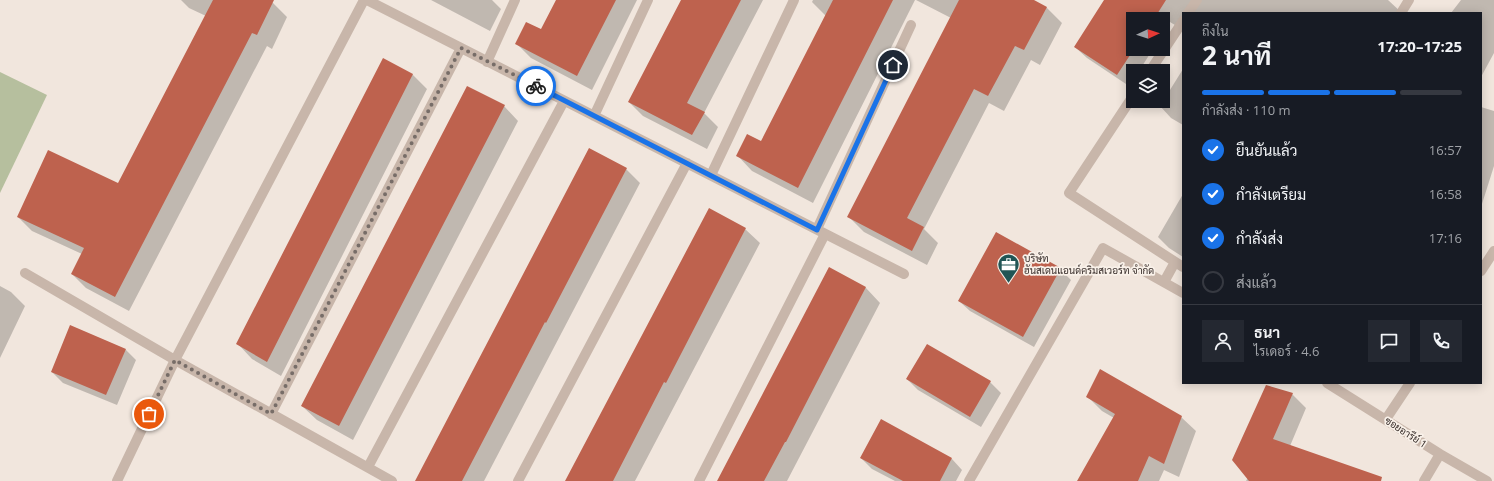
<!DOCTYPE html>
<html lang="th">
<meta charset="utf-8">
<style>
:root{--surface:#171b24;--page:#242831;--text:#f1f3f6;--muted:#9ea1a6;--line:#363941;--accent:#1a73e8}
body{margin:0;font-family:"Open Sans",Sarabun,sans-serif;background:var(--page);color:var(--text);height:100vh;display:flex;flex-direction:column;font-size:15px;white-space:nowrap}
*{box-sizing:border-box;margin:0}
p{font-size:13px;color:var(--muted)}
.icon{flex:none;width:22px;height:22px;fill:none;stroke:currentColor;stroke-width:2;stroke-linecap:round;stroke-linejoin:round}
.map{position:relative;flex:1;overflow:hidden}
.panel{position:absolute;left:1182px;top:12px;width:300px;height:372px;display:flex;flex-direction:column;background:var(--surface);border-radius:0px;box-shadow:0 2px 10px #0003}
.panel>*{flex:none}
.needle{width:26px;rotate:87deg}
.controls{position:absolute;left:1126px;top:12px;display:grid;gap:8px}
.controls a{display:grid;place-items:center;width:44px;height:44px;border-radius:0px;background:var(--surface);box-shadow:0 2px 10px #0003;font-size:20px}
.pin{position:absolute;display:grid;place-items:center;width:34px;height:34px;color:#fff;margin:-17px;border:2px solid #fff;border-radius:50%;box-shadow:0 1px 4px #0007}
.courier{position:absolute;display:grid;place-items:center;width:40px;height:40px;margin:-20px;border:3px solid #1a73e8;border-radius:50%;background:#fff;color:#222;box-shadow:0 1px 5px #0007}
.head em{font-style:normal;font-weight:700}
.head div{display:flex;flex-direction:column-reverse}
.head{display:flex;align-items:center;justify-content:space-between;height:68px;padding:0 20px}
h1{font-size:26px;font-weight:700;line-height:30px}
.bar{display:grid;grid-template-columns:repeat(4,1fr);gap:6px 4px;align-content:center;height:48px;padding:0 20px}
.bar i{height:5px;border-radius:3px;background:var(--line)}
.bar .selected{background:var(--accent)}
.bar p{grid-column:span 4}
.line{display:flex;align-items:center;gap:10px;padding:0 20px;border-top:1px solid var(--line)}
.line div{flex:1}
.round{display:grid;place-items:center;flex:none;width:42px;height:42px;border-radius:0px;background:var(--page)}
ol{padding:0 20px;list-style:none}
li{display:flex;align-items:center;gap:12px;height:44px}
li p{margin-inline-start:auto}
li .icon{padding:4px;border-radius:50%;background:var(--accent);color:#fff;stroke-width:4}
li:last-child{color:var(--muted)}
li i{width:22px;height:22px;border:2px solid var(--line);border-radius:50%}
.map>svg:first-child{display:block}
.green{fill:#b6bf9e}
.shadow{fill:#0003}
.building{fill:#be624e}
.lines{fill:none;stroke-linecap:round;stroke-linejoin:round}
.minor{stroke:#c8b6aa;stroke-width:10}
.done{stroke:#776d68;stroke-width:4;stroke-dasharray:0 7.2}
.route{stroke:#1a73e8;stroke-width:5}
.labels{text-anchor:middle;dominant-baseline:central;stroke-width:3.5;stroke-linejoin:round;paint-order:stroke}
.poi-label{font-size:10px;fill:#362c29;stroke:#f9f1e9;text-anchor:start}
.street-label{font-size:10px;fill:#362c29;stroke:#f9f1e9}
</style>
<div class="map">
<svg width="1494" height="481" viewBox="0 0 1494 481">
<rect width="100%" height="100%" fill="#f1e6dd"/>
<path class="green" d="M0,72L47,95L0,193Z"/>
<path class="shadow" d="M181,0H267L273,3L287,17L272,49L267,46L129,311L86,288L72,274L82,254L32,231L18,217L119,184L206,16L189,8Z
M431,0H492L501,9L490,31Z
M557,0H637L592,90L531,58L516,43L541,31Z
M682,0H763L704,113L718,127L707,149L643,116L629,102Z
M813,0H915L813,203L752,171L737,155L762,142L826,16L812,2Z
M916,0H1032L1047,8L1062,23L1040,65L1031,60L1004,111L989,103L924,229L938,243L927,265L864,232L849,217L951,18Z
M1107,0H1388L1402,13H1183V30L1170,22L1163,33V19H1133V49H1153L1139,71H1133V80L1129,86L1087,58L1075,47Z
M1461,0H1494V53L1481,77V13H1451Z
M1183,69V125L1171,118L1160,106Z
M412,74L427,89L281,376L252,359L238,344Z
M504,106L518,121L353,440L317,420L302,406Z
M1481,107L1494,111V166L1481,207Z
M626,169L640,183L484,481H422Z
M1183,194V257L1169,248L1158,237Z
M745,229L760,243L635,481H566Z
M830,269L866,288L880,303L787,481H719Z
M1060,269L1071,280L1034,347L970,311L959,301Z
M0,286L11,292L25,306L0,358Z
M126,350L136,360L117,405L63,383L52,372Z
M907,379L990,382L1001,393L981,427L918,390Z
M1292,394L1306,408L1290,446L1355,481H1246Z
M1087,396L1181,417L1196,431L1179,477L1164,470L1159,481H1078L1114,418L1102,411Z
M861,458L952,459L962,470L956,481H895L872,469Z"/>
<path class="building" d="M213,0H274L257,35L252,33L115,297L71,274L84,248L17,217L48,150L118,183Z
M556,0H616L577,76L515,44L526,22L541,29Z
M681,0H741L687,103L705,112L692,135L628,102Z
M833,0H893L798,188L736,156L747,134L761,141Z
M959,0H1034L1047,7L1024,50L1015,46L988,96L974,89L907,218L924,227L912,251L847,217Z
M1104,0H1166L1154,19H1133V49H1134L1117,75L1074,47Z
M383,58L413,74L267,362L236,344Z
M467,86L505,105L339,426L301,406Z
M589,148L627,168L546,323L545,322L462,481H415Z
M709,208L746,228L666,383L664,382L613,481H565Z
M996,232L1061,268L1023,337L958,301Z
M829,267L866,287L786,442H785L764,481H717Z
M70,325L126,349L106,395L51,372Z
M927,344L991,381L970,417L906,379Z
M1100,369L1182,416L1164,464L1149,456L1138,481H1077L1115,414L1086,397Z
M1266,385L1293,393L1273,439L1382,477L1381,481H1249L1232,460Z
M881,419L952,458L940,481H903L860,458Z"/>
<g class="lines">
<path class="minor" d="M367,0L904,274
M1188,13L1197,0
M1401,13L1409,0
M487,62L515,0
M1150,71L1183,21
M1133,96L1069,193L1183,267
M594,116L648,0
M711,175L794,0
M817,229L911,25
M1481,271L1494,251
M25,273L175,360L392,481
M1164,282L1175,262
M1327,383L1440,454L1487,481
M271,414L461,48
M1386,419L1410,383
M368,467L564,101
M117,481L175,360L364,0
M518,481L687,163
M699,481L825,234
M969,481L1103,248L1183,293
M1424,481L1440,454"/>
</g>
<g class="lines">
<path class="done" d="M149,414L175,360L271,414L461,48L536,86"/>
<path class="route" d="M536,86L817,230L893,65"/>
</g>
<defs>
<symbol id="office-pin" viewBox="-11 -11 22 30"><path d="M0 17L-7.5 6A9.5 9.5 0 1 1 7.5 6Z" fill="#215555" stroke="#f9f1e9"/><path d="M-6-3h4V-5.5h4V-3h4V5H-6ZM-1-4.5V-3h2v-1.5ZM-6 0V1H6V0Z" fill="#fff"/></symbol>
</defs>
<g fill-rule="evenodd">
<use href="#office-pin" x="996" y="252" width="25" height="34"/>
</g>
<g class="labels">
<g class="poi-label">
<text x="1024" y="258">บริษัท<tspan x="1024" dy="12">ฮันสเดนแอนด์คริมสเวอร์ท จำกัด</tspan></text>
</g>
<g class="street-label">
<text transform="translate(1406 432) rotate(33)">ซอยอารีย์ 1</text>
</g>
</g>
</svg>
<div class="controls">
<a><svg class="needle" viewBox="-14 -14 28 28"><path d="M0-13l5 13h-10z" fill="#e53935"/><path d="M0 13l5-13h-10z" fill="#9ea1a6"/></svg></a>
<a><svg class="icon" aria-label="layers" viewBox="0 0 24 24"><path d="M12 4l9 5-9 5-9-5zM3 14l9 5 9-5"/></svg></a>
</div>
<div class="pin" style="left:149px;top:414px;background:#ea580c"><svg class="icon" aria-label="bag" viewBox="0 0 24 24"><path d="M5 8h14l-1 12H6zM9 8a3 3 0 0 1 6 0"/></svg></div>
<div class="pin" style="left:893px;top:65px;background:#1f2937"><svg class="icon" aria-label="home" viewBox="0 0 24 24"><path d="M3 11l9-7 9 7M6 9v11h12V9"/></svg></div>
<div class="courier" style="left:536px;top:86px"><svg class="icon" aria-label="bike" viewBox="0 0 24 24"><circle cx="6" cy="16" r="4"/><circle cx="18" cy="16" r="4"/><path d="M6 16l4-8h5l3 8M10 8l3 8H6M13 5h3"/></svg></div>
<section class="panel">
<div class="head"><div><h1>2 นาที</h1><p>ถึงใน</p></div><em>17:20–17:25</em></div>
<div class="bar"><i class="selected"></i><i class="selected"></i><i class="selected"></i><i></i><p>กำลังส่ง · 110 m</p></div>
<ol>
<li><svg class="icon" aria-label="check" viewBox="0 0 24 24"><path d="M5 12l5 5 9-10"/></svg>ยืนยันแล้ว<p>16:57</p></li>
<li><svg class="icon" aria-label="check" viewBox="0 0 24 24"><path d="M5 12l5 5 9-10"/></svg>กำลังเตรียม<p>16:58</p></li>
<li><svg class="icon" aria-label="check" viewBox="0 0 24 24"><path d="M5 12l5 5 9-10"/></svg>กำลังส่ง<p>17:16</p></li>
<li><i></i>ส่งแล้ว</li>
</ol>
<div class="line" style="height:72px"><a class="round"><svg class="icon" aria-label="person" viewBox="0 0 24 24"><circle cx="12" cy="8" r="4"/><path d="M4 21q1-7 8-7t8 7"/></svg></a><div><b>ธนา</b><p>ไรเดอร์ · 4.6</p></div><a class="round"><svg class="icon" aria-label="chat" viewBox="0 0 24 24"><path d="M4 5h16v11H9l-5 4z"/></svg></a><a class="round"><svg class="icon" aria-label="phone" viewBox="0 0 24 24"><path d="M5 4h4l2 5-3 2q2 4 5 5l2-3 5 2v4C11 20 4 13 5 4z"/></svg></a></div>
</section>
</div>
